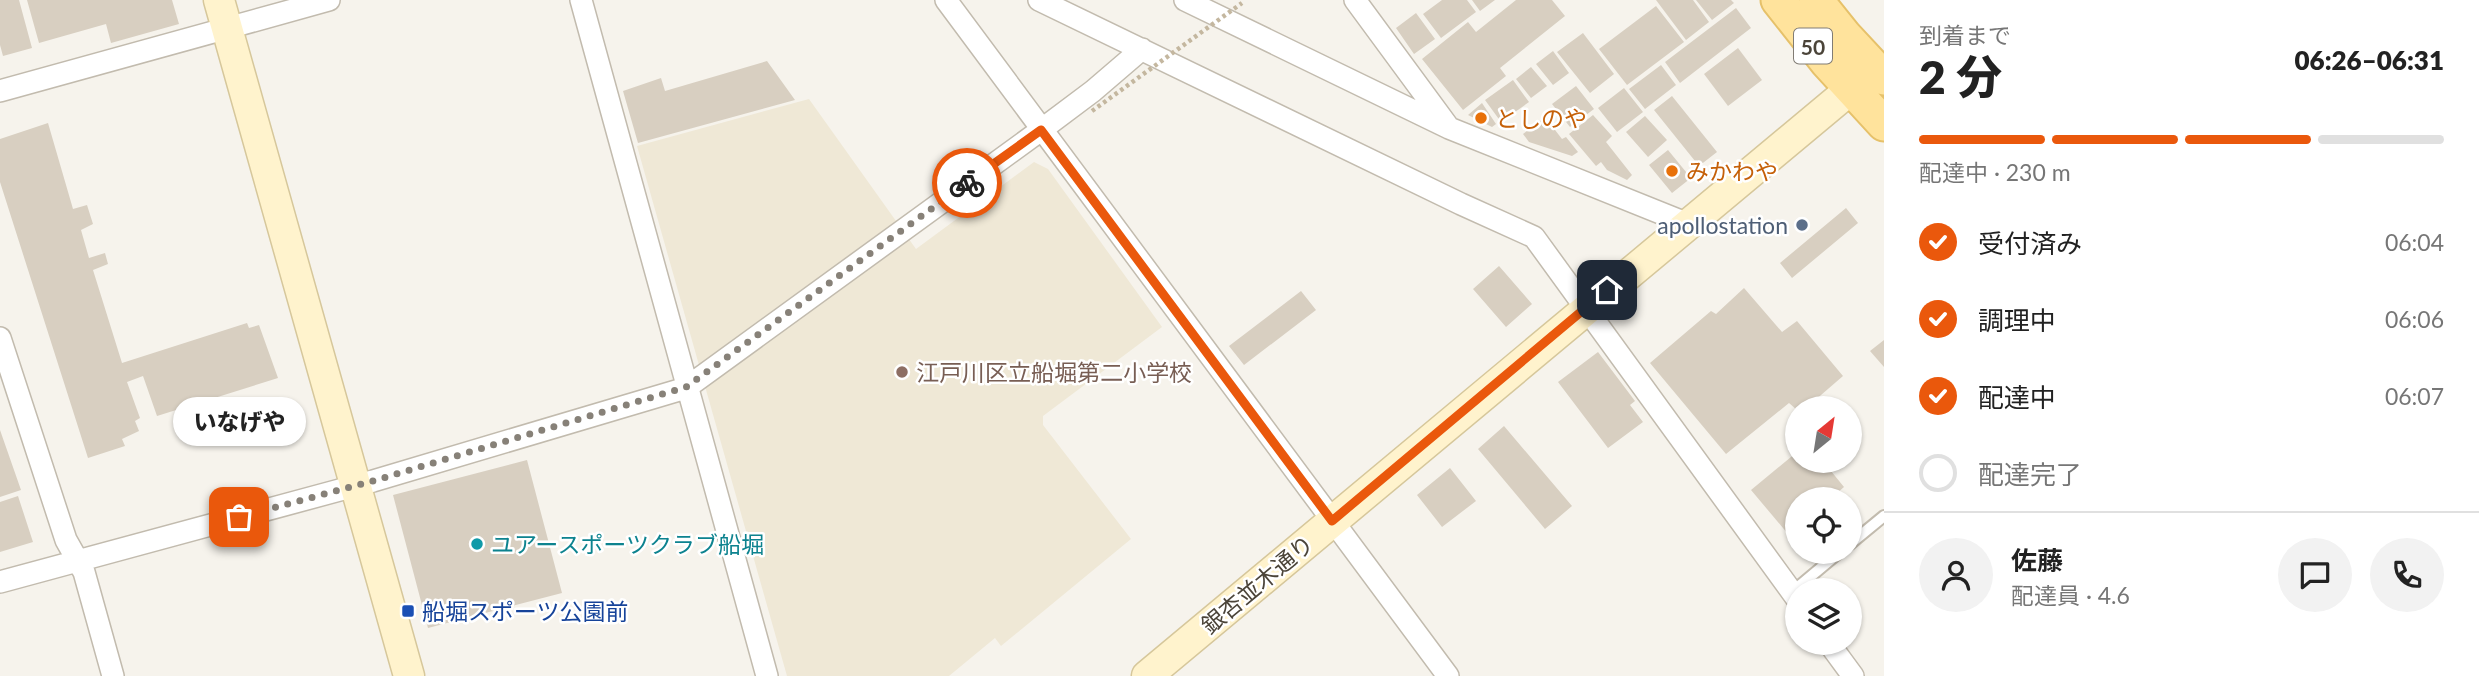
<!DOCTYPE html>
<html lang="ja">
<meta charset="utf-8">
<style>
:root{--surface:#fff;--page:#f2f2f2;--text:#222;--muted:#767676;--line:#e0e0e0;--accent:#ea580c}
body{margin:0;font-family:Lato,"Noto Sans JP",sans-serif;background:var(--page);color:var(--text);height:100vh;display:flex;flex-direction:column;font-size:26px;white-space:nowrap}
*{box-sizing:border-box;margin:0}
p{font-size:23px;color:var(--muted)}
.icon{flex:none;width:38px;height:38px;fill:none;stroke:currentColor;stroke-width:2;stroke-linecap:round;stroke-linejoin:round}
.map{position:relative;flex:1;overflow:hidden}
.panel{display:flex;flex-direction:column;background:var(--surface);width:595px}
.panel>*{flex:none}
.needle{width:46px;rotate:30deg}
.fabs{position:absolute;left:1785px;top:396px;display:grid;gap:14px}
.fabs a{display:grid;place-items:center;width:77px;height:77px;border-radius:50%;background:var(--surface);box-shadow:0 2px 5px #0004;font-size:35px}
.pin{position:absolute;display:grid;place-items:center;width:60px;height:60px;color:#fff;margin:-30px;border-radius:14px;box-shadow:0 4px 10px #0006}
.courier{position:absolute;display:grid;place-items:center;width:70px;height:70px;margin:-35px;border:5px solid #ea580c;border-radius:50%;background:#fff;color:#222;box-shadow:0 2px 9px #0007}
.bubble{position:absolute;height:49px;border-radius:24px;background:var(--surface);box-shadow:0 2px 5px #0004;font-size:23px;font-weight:800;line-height:49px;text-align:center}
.overview em{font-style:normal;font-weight:800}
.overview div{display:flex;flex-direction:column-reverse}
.overview{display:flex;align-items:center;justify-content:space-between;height:119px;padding:0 35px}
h1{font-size:46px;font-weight:800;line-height:52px}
.bar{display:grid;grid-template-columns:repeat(4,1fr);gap:10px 7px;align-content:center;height:84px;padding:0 35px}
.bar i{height:9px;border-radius:5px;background:var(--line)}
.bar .on{background:var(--accent)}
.bar p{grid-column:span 4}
.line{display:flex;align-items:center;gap:18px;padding:0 35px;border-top:2px solid var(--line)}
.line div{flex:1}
.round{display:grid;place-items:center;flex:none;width:74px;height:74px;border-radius:37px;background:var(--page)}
ol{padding:0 35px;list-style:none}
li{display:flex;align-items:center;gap:21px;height:77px}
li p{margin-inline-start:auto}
li .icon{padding:7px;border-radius:50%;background:var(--accent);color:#fff;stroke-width:4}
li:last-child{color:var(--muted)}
li i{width:38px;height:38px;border:4px solid var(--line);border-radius:50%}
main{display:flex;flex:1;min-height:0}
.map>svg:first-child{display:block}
.education{fill:#efe8d6}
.building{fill:#d8cfc1}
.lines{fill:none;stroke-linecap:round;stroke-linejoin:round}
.lane-casing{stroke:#c2bbae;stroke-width:14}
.street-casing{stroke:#c2bbae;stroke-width:24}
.secondary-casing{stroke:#d6c79b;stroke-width:33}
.primary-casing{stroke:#e6c16a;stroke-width:37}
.lane{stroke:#fff;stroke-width:10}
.street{stroke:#fff;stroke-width:21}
.secondary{stroke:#fff3cd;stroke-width:30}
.primary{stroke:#ffe39c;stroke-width:33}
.path-bridge{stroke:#c4b79f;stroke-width:4.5;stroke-dasharray:3.5 3.5;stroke-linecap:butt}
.done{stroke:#878178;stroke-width:7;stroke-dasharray:0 12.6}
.route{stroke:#ea580c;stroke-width:9}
.food-dot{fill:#e8710a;stroke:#fff;stroke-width:2.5}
.service-dot{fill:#5c6f8a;stroke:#fff;stroke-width:2.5}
.education-dot{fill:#8d6e63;stroke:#fff;stroke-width:2.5}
.culture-dot{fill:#0f9aa8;stroke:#fff;stroke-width:2.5}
.transit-dot{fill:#1a4fb4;stroke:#fff;stroke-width:2.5}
.labels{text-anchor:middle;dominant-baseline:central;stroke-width:5;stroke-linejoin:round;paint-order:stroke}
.shield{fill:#fff;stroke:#817c74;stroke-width:2}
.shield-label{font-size:21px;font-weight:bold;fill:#4b4439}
.food-label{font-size:23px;fill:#c56008;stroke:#fff;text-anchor:start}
.service-label{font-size:23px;fill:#4e5e75;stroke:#fff;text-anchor:end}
.education-label{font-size:23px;fill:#785e54;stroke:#fff;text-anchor:start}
.culture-label{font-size:23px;fill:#0d838f;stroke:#fff;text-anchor:start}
.street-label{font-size:23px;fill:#4b4439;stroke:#fff}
.transit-label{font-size:23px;fill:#164399;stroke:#fff;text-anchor:start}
</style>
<main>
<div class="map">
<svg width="1884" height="676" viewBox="0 0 1884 676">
<rect width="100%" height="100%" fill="#f6f3ec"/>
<path class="education" d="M809,99L916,249L1034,162L1048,169L1162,327L1043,416V425L1131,539L1001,646L995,638L949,676H787L637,146Z"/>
<path class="building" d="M0,0H19L32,48L3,56L0,45Z
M27,0H172L179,24L111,43L106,24L39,43Z
M1442,0H1467L1476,12L1441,38L1423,14Z
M1472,0H1495L1480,11Z
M1516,0H1552L1565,16L1500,68L1506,76L1463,110L1422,59L1468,22L1476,32Z
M1656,0H1693L1709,22L1686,40Z
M1696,0H1731L1734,3L1712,20Z
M1656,6L1684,42L1627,85L1599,49Z
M1736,8L1751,28L1680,83L1665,62Z
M1416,13L1435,39L1414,54L1396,28Z
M1583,33L1614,74L1590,93L1557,52Z
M1738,48L1762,80L1728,106L1704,74Z
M1553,51L1569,73L1553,85L1536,64Z
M767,61L795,100L638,143L623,91L661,78L665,91Z
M1661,65L1676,85L1645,109L1629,89Z
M1531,67L1547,86L1531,98L1516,79Z
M1513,80L1529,102L1501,122L1485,100Z
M1576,86L1594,109L1570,127L1552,104Z
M1624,88L1643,112L1617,132L1598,108Z
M1672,96L1717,152L1699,166L1654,110Z
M1482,103L1496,124L1492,127L1468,115Z
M1593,115L1612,136L1606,142L1632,175L1627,180L1607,170L1601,162L1596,166L1569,134Z
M1645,116L1667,140L1648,157L1626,132Z
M1545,117L1562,139L1566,137L1578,152L1572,156L1529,142L1523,134Z
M48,123L73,209L87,205L93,224L81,230L89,258L105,253L108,264L93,270L122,363L247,323L249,328L259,325L278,378L157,416L143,376L127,382L140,418L135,421L139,431L122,439L125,446L88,458L0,182V139Z
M1668,150L1691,178L1672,193L1649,165Z
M1846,208L1858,223L1792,278L1780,263Z
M1499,266L1532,304L1506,327L1473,289Z
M1744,288L1782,332L1797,321L1843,376L1806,408L1797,410L1789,403L1726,454L1650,363L1711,311L1716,314Z
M1301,291L1316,310L1244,365L1229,346Z
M1884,340V367L1870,351Z
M1598,352L1635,401L1630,405L1643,422L1608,448L1558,382Z
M1504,426L1572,506L1545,529L1478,449Z
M0,430L21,490L0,497Z
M1797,452V460H1822L1844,487L1830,499H1797V526L1788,534L1751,490Z
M527,460L562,593L428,628L393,495Z
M1450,468L1476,501L1442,527L1417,495Z
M18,496L33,542L0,552V502Z"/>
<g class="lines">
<defs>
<path id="lane" d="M1850,544L1884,516
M1792,592L1841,551"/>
<path id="street" d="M581,0L767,676
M946,0L1448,676
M1039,0L1461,204L1534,237L1797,599
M1185,0L1449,128L1688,224
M1355,0L1447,125
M0,91L329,0
M0,338L66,540L84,572L113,676
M0,582L373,481L686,388L1041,130L1093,91L1142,49
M1828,642L1853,676"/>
<path id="secondary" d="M219,0L409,676
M1147,676L1870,73"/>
<path id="primary" d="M1778,0L1827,62L1884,124
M1816,0L1845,36L1884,78"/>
</defs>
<use href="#lane" class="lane-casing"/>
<use href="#street" class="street-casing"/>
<use href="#secondary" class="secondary-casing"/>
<use href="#primary" class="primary-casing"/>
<use href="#lane" class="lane"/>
<use href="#street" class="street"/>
<use href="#secondary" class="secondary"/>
<use href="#primary" class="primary"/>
<path class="path-bridge" d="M1092,111L1242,3"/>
</g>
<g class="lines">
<path class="done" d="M239,517L373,481L686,387L967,183"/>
<path class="route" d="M967,183L1041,130L1332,521L1607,290"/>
</g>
<g class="food-dot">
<circle cx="1481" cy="118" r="7"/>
<circle cx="1672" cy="171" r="7"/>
</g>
<circle class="service-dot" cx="1802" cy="225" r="7"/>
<circle class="education-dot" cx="902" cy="372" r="7"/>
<circle class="culture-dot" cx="477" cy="544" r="7"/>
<rect class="transit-dot" x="401" y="604" width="14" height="14" rx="3.5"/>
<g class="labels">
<rect class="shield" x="1794" y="28.5" width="38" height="35" rx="5"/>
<g class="shield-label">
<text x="1813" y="46">50</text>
</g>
<g class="food-label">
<text x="1495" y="118">としのや</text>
<text x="1686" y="171">みかわや</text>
</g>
<g class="service-label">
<text x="1788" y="225">apollostation</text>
</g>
<g class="education-label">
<text x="916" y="372">江戸川区立船堀第二小学校</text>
</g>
<g class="culture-label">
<text x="491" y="544">ユアースポーツクラブ船堀</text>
</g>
<g class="street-label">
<text transform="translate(1257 584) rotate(-40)">銀杏並木通り</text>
</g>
<g class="transit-label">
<text x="422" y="611">船堀スポーツ公園前</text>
</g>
</g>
</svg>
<div class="fabs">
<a><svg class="needle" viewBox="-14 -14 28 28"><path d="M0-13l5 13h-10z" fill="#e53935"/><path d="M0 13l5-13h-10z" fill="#767676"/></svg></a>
<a><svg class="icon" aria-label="locate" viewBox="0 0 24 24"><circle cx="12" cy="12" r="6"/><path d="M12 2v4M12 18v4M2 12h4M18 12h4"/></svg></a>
<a><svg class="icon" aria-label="layers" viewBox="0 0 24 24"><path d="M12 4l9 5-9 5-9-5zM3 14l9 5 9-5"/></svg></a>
</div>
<div class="pin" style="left:239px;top:517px;background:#ea580c"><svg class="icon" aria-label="bag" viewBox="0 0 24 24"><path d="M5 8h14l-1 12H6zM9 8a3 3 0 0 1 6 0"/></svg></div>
<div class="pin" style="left:1607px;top:290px;background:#1f2937"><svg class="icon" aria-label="home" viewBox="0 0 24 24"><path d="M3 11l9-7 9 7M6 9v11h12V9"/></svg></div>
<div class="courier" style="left:967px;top:183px"><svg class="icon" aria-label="bike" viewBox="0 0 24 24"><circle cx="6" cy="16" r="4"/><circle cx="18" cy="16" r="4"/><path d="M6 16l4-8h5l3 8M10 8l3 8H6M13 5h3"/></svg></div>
<div class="bubble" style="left:173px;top:397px;width:133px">いなげや</div>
</div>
<section class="panel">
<div class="overview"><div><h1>2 分</h1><p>到着まで</p></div><em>06:26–06:31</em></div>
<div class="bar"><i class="on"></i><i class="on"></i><i class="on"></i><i></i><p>配達中 · 230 m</p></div>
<ol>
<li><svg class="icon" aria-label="check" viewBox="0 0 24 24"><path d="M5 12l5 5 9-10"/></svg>受付済み<p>06:04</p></li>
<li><svg class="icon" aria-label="check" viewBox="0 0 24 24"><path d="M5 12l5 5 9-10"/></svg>調理中<p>06:06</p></li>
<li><svg class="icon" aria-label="check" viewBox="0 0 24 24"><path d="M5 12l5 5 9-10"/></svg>配達中<p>06:07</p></li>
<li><i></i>配達完了</li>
</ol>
<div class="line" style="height:126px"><a class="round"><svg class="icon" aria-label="person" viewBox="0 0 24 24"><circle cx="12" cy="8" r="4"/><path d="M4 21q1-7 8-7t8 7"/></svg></a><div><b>佐藤</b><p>配達員 · 4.6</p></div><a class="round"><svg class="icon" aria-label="chat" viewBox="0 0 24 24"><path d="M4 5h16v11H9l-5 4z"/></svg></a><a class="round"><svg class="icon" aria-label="phone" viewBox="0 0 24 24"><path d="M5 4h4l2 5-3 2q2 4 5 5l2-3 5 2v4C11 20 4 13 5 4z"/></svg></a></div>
</section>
</main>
